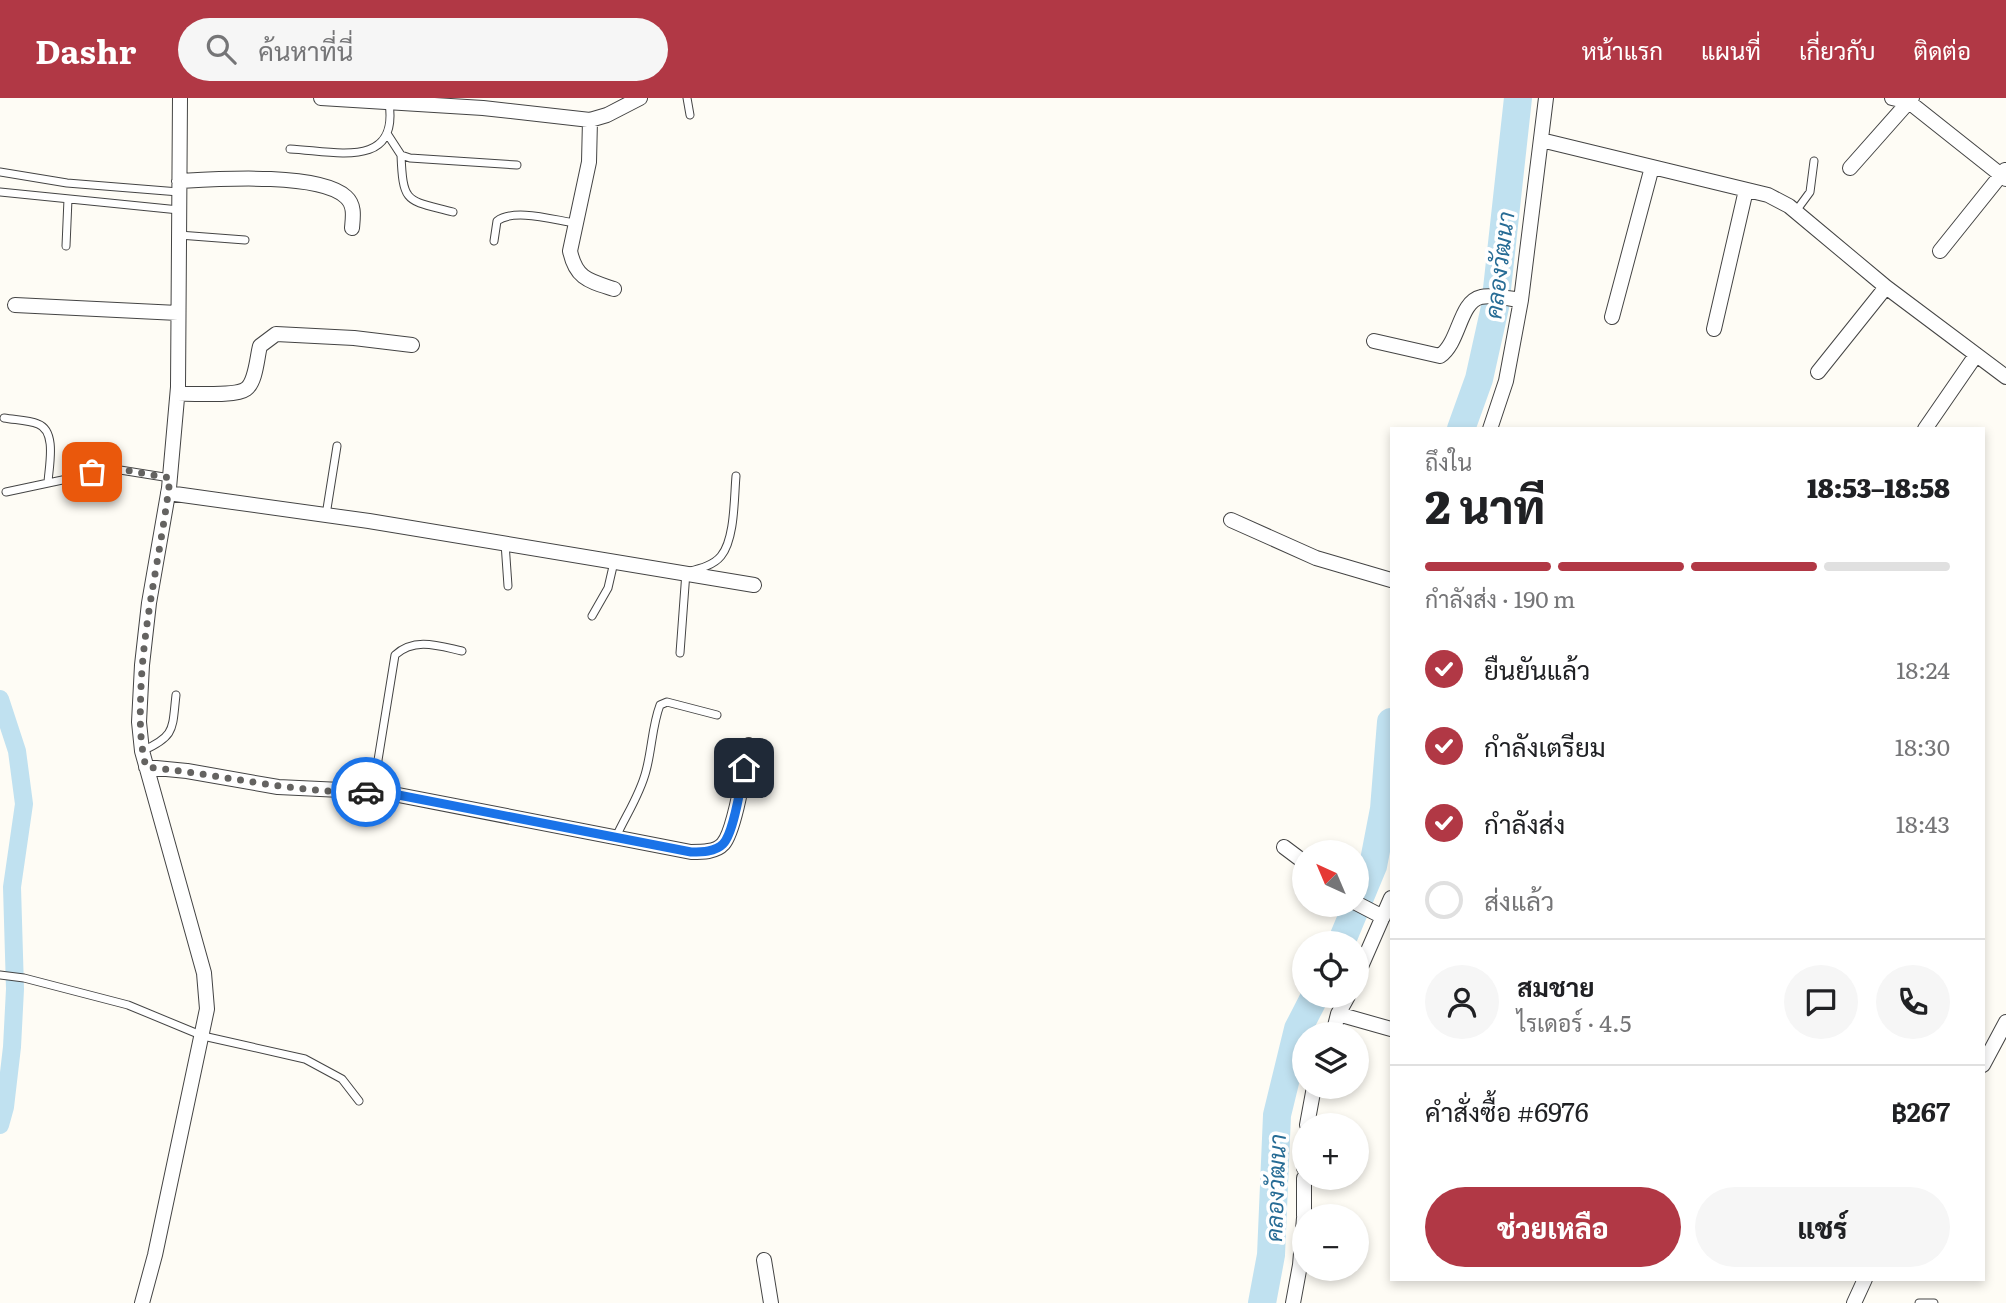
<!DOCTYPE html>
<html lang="th">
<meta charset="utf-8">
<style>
:root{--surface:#fff;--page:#f6f6f6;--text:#202124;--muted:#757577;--line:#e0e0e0;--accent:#b13845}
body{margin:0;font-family:Literata,Sarabun,serif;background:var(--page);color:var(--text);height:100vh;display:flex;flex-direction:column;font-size:26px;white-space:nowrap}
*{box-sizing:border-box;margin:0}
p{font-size:23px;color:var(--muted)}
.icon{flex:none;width:38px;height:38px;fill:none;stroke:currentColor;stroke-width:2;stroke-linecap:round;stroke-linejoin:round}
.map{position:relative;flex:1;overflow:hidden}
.side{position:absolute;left:1390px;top:329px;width:595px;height:854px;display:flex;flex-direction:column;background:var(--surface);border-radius:0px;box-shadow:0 4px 10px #0003}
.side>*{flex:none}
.needle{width:46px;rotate:316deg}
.controls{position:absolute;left:1292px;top:742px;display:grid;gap:14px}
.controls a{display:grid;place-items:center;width:77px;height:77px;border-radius:50%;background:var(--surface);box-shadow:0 4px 10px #0003;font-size:35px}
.pin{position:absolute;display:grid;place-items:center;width:60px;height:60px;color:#fff;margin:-30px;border-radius:14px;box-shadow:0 4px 10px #0006}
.courier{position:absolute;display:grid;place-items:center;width:70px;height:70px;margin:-35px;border:5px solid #1a73e8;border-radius:50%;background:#fff;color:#222;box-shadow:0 2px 9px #0007}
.overview em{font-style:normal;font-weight:800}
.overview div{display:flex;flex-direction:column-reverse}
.overview{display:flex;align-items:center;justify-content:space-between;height:119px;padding:0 35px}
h1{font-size:46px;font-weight:800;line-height:52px}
.bar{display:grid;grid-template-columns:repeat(4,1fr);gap:10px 7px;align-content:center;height:84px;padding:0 35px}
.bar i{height:9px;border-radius:5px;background:var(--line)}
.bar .active{background:var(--accent)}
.bar p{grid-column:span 4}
.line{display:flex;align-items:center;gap:18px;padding:0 35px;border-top:2px solid var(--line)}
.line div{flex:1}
.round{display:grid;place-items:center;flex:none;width:74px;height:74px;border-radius:37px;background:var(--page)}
ol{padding:0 35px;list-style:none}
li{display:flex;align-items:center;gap:21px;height:77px}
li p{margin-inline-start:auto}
li .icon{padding:7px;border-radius:50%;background:var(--accent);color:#fff;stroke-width:4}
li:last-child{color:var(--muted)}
li i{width:38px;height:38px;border:4px solid var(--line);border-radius:50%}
.cta{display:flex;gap:14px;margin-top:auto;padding:14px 35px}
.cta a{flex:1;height:80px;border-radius:42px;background:var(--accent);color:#fff;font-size:28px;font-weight:800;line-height:80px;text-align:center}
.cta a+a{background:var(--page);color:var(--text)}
header{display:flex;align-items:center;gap:42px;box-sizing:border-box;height:98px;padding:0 35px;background:var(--accent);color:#fff}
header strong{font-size:33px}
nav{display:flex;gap:38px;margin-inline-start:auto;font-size:24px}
.search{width:490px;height:63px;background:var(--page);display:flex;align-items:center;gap:18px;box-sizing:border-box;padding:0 24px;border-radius:38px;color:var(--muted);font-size:26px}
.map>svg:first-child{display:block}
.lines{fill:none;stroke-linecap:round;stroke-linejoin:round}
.canal{stroke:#c0e1f0;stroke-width:18}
.river{stroke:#c0e1f0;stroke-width:28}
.lane-casing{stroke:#444;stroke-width:9}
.street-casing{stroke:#444;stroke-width:16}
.lane{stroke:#fff;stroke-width:7}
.street{stroke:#fff;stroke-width:14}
.done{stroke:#646361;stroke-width:7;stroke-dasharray:0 12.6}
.route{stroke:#1a73e8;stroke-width:9}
.labels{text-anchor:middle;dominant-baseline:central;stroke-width:7;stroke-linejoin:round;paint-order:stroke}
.water-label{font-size:23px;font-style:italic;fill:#276c95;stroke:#fff}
</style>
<header>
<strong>Dashr</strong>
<div class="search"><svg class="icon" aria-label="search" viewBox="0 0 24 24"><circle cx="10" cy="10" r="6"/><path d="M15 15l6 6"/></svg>ค้นหาที่นี่</div>
<nav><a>หน้าแรก</a><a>แผนที่</a><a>เกี่ยวกับ</a><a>ติดต่อ</a></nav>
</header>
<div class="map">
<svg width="2006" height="1205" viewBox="0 0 2006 1205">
<rect width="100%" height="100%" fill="#fefcf5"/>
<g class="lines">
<path class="canal" d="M0,601L17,653L24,706L12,789L15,891L12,949L5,1009L0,1027"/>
<path class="river" d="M1461,331L1479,281L1495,209L1518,0
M1341,845L1373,768L1384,711L1391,624
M1262,1205L1271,1157L1277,1017L1298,931L1315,898"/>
<defs>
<path id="lane" d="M687,0L690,17
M388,37L401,57L410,60L517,67
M290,51C334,53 399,72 389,5
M401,57C403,107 407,102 453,114
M0,74L67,85L179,94
M0,94L179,112
M1796,113L1810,94L1814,63
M179,137L245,142
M494,143L497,123C514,110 554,122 575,125
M66,148L68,101
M4,320C15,322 28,322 38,326C57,333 49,368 48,384
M6,394L114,371L170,380
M326,417L337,348
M505,445L508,488
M592,518L608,490L614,464
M680,555L686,474C698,471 713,468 721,458C735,441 734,400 736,378
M142,653C176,638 172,631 176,597
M373,693L395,557C415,539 439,548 462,553
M616,739C626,717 640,697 646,673C652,651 652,628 660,607L667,604L717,617
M0,877L24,880L128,907L203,938L305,961L342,981L359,1003
M1919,1205H1934"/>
<path id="street" d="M321,0L483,10L590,22L607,17L640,0
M1892,0L1909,4L2006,81
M590,22L589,64L570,153C576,181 589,183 614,191
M1541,42L1768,97L1789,108L1886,189L2006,279
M1850,70L1912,0
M179,83C216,81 319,74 346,99C355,107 353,119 352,130
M1940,153L2005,72
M15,207L178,215
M1612,219L1652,69
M1714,231L1746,92
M1374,243L1440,258C1460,244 1459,204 1481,199C1492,196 1509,201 1521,202
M1818,274L1886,189
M178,296C192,295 235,299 246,291C256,284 257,259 260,248L276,236L354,240L412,247
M1490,331L1506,283L1521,202L1546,0
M1925,331L1976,257
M168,395L369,423L754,487
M1231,422L1316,460L1391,482
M146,669L187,673L278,689L383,694L691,754C702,754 716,754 723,746C735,733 745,667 749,647
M1284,749L1304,764
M1356,805L1383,819
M1356,880L1391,800
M1338,916L1391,931
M1333,936L1338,916L1348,898
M1983,967L2006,924
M1307,1027L1314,989
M1304,1052V1070
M1304,1118V1080
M764,1162L771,1205
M142,1205L155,1157L207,911L204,875L142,653L139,624L142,567L149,505L169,390L178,289L180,0
M1293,1205L1300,1167L1304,1120
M1854,1205L1865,1181"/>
</defs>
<use href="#lane" class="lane-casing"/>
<use href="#street" class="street-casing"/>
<use href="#lane" class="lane"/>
<use href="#street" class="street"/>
</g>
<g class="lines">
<path class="done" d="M92,374L114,370L170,380C162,450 144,518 141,589C140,617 139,642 146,669C220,676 292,695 366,694"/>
<path class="route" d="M366,694H383L691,754C702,754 715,754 723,746C734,735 741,686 744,670"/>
</g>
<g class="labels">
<g class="water-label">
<text transform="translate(1498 167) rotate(-83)">คลองวัฒนา</text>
<text transform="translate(1274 1090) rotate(-88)">คลองวัฒนา</text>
</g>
</g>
</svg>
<div class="controls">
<a><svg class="needle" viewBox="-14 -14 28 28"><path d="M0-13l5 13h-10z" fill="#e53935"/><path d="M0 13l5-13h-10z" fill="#757577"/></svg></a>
<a><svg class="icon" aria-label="locate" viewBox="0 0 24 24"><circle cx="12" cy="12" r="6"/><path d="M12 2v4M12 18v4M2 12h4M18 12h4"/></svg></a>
<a><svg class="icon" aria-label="layers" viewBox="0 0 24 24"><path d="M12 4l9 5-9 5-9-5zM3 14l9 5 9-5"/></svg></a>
<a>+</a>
<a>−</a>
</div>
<div class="pin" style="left:92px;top:374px;background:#ea580c"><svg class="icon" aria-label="bag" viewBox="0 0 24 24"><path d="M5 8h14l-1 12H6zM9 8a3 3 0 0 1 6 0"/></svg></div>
<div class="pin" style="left:744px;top:670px;background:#1f2937"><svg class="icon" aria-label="home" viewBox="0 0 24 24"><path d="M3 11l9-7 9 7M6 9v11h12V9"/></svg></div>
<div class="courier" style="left:366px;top:694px"><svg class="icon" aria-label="car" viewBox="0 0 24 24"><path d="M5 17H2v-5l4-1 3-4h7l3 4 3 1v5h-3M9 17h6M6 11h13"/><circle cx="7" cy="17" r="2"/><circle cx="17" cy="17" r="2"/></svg></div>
<section class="side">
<div class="overview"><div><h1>2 นาที</h1><p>ถึงใน</p></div><em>18:53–18:58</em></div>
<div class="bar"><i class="active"></i><i class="active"></i><i class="active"></i><i></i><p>กำลังส่ง · 190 m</p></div>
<ol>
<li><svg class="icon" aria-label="check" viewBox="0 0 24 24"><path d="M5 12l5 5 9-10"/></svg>ยืนยันแล้ว<p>18:24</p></li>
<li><svg class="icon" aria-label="check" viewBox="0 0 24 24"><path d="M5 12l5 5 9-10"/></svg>กำลังเตรียม<p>18:30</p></li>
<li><svg class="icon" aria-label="check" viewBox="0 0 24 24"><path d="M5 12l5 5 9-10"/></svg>กำลังส่ง<p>18:43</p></li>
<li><i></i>ส่งแล้ว</li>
</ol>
<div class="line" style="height:126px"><a class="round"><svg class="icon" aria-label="person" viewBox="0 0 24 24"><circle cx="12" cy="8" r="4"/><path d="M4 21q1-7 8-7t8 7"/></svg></a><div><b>สมชาย</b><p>ไรเดอร์ · 4.5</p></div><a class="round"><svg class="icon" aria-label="chat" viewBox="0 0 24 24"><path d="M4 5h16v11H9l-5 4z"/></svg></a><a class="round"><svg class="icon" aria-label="phone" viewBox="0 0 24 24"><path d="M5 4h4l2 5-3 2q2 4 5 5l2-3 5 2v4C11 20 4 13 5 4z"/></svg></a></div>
<div class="line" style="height:91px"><div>คำสั่งซื้อ #6976</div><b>฿267</b></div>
<div class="cta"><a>ช่วยเหลือ</a><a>แชร์</a></div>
</section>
</div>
